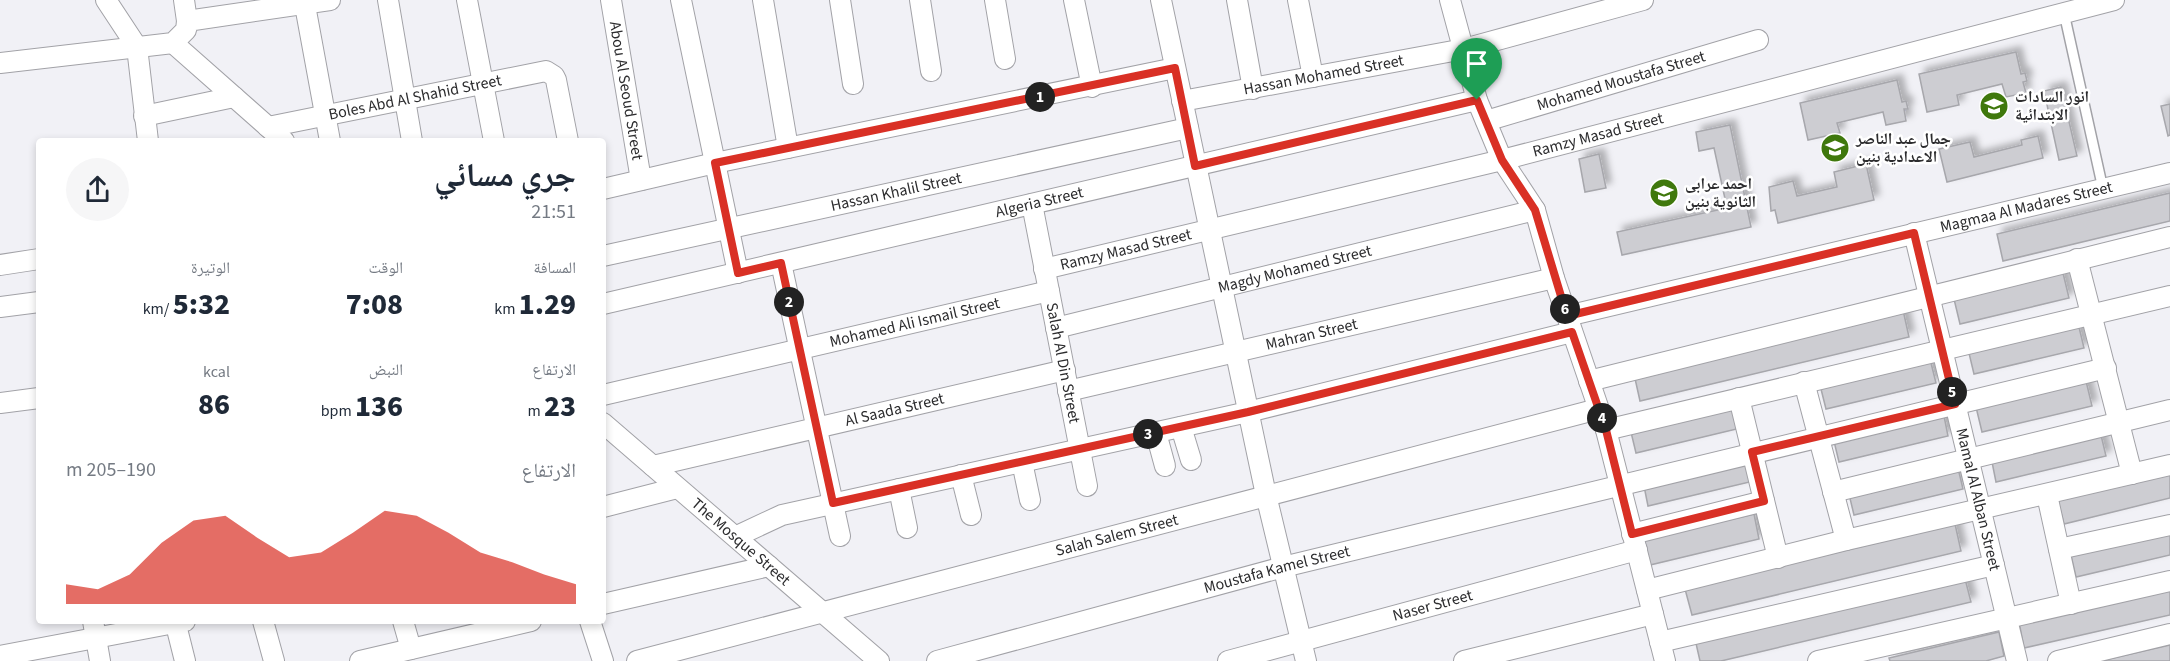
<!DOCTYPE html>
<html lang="ar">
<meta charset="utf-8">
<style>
body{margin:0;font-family:"Source Sans 3","Noto Naskh Arabic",sans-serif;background:#f6f6f7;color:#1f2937;direction:rtl;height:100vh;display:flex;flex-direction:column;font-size:22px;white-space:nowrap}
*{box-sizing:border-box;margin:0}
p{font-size:20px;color:#747a83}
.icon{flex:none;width:33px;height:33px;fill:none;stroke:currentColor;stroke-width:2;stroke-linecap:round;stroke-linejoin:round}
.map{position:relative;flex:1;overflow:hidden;direction:ltr}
.side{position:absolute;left:36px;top:138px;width:570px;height:486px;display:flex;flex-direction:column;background:#fff;border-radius:6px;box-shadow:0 3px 9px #0003;direction:rtl}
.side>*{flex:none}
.pin{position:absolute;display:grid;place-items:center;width:51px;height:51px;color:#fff;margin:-62px -26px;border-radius:50% 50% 50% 0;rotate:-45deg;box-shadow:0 0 6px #0007}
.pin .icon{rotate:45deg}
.km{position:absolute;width:30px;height:30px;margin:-15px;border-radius:50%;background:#222;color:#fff;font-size:16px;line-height:30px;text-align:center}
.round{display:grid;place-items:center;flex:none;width:63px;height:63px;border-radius:32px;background:#f6f6f7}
.summary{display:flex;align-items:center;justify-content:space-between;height:102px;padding:0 30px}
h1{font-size:33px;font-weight:800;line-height:45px}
.metrics{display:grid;grid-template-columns:repeat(3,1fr);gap:9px;height:102px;padding:6px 30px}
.metrics div{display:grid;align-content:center}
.metrics b{font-size:30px;font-weight:800}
.metrics small{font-size:16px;font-weight:400}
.metrics p{font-size:16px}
.chart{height:168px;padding:12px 30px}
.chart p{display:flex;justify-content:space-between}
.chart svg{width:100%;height:108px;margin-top:6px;fill:#d93025;opacity:.7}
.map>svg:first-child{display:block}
</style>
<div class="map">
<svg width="2170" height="661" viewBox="0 0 2170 661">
<defs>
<filter id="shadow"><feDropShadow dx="5.5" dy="-5.5" stdDeviation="3" flood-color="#0004"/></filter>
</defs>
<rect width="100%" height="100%" fill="#f1f1f6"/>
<path fill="#cdcdd2" stroke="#a7a7ac" stroke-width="1.5" filter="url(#shadow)" d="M2016,52L2021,74L2025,73L2027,81L2023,82L2026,93L2006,97L2002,84L1957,95L1959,105L1927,112L1919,74Z
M1897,80L1902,102L1906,101L1908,109H1904L1906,121L1886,125L1883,112L1837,123L1840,133L1808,140L1800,103Z
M2061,87L2077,156L2059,160L2044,91Z
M2170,104V135L2168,136L2161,106Z
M1730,125L1751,227L1622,255L1617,232L1727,208L1714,148L1699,151L1696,132Z
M2038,136L2043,158L1947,182L1939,149L1970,142L1974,157L2022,145L2021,140Z
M1599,154L1606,188L1585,192L1579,159Z
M1866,164L1874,200L1778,223L1775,210L1771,211L1769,187L1793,181L1797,196L1837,187L1834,172Z
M2170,193V221L2003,261L1997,234Z
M2063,273L2069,298L1960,324L1954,299Z
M1903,310L1909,337L1640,401L1634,374Z
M2078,323L2084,348L1974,374L1968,349Z
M1930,359L1936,383L1826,409L1820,385Z
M2086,381L2092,406L1982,432L1976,407Z
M1739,403L1745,427L1636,453L1630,428Z
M1943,411L1948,436L1839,462L1833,437Z
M2100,431L2106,456L1996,482L1991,457Z
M1752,455L1758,480L1648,506L1643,481Z
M1957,464L1963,489L1854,515L1848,490Z
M2170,471V498L2064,524L2057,497Z
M1754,514L1759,539L1650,565L1644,540Z
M1955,524L1961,551L1692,615L1685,589Z
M2170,527V555L2076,577L2070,551Z
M1964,575L1971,602L1721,661H1700L1695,639Z
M2170,588V615L2024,648L2019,622Z
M1999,632L2004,656L1986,661H1890L1889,658Z
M2170,645V661H2100Z"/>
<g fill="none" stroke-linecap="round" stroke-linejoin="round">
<g stroke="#a2a2a7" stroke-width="12">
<path id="lane" d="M2064,13L2103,189"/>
</g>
<g stroke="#a2a2a7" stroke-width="22">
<g id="street">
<path d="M106,0L137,47L148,141"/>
<path d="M184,0L187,21"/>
<path d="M304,0L330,141"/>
<path d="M388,0L412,141"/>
<path d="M467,0L494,141"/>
<path id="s1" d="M611,0L641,180"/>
<path d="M681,0L738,273"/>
<path d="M763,0L788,148"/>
<path d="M840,0L853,84"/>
<path d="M920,0L931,71"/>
<path d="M995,0L1005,59"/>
<path d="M1074,0L1092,87"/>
<path d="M1161,0L1266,495L1306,661"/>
<path d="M1237,0L1253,89"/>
<path d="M1298,0L1313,77"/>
<path d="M1450,0L1477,100L1502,160L1535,210L1554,278L1606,430L1665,661"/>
<path d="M173,43L284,141"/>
<path d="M0,63L173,43L186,30L187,21L330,0"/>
<path id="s2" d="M1182,101L1464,49L1643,0"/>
<path d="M144,116L234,97"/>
<path id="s3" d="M1486,121L1758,40"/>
<path id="s4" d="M268,127L546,71L554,76L556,80L568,141"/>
<path d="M603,189L715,163L1175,68"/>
<path id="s5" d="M1032,204L1087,486"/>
<path id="s6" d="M1914,233L2017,661"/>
<path id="s7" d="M603,256L1188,128"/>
<path d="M2077,259L2132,474"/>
<path d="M781,263L840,536"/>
<path d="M0,265L39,259"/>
<path id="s8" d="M1044,269L1502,160L2114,0"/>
<path id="s9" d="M603,304L1477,100"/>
<path d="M0,307L39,302"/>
<path id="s10" d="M1567,316L2170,173"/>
<path id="s11" d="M1056,328L1535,210"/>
<path d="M1589,381L2170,237"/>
<path d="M1804,382L1846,540"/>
<path id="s12" d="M1068,391L1554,278"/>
<path id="s13" d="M603,395L1049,291"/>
<path d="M1739,398L1778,558"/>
<path d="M0,403L39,398"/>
<path id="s14" d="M603,423L879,661"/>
<path d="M1181,427L1191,460"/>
<path d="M1606,430L2170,296"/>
<path d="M1156,433L1165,466"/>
<path d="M1022,462L1030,500"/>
<path id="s15" d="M653,466L1065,370"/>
<path d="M961,475L971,515"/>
<path d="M899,489L907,528"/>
<path d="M1833,492L2170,410"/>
<path d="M2047,495L2071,604"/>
<path d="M603,507L677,488"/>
<path d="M1632,534L1764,501"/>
<path d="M737,536L782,515L1248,412L1572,332"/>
<path d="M2059,549L2170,525"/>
<path d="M1647,590L1846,540L2170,465"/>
<path d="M603,604L769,566"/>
<path d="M93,621L100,661"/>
<path d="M175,621L185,661"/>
<path d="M263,621L274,661"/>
<path d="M403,621L411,649"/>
<path d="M590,621L603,661"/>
<path d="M1660,642L1994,565"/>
<path d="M0,656L185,621"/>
<path d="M360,661L531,621"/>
<path id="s16" d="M637,661L1598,409"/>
<path id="s17" d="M937,661L1283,567L2106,368"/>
<path id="s18" d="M1228,661L1637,550"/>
<path d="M1464,661L1653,614"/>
<path d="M1818,661L2170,581"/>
<path d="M2058,661L2170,634"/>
</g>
</g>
<use href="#lane" stroke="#fff" stroke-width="9"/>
<use href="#street" stroke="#fff" stroke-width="20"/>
</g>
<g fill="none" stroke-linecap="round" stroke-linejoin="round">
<g stroke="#fff" stroke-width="12">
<path id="route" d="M1175,68L1195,166L1477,100L1502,160L1535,210L1567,316L1914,233L1955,404L1752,452L1764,501L1632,534L1606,430L1572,332L1248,412L833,503L781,263L738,273L715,163Z"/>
</g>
<use href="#route" stroke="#d93025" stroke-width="8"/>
</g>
<defs>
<g id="school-disc" transform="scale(1.5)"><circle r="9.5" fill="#3f780c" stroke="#fff"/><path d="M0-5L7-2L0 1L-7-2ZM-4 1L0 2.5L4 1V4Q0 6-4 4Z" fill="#fff"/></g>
</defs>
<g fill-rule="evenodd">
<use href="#school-disc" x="1994" y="106"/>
<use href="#school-disc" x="1835" y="148"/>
<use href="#school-disc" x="1664" y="193"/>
</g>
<g text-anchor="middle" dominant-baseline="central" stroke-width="5" stroke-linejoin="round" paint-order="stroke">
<g font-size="16" fill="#2c2c2e" stroke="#fff">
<text stroke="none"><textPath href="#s2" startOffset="144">Hassan Mohamed Street</textPath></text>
<text stroke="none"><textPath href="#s3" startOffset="141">Mohamed Moustafa Street</textPath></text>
<text stroke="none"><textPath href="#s1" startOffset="92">Abou Al Seoud Street</textPath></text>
<text stroke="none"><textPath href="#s4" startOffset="150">Boles Abd Al Shahid Street</textPath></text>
<text stroke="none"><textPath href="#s8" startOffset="570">Ramzy Masad Street</textPath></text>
<text stroke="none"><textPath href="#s7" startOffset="300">Hassan Khalil Street</textPath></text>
<text stroke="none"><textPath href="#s9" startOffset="448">Algeria Street</textPath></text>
<text stroke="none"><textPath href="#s10" startOffset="472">Magmaa Al Madares Street</textPath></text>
<text stroke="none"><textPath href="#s8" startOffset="84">Ramzy Masad Street</textPath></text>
<text stroke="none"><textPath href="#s11" startOffset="246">Magdy Mohamed Street</textPath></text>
<text stroke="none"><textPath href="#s13" startOffset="320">Mohamed Ali Ismail Street</textPath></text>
<text stroke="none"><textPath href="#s12" startOffset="250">Mahran Street</textPath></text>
<text stroke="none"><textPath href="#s5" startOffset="162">Salah Al Din Street</textPath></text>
<text stroke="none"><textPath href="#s15" startOffset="248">Al Saada Street</textPath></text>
<text stroke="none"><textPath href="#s6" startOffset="274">Mamal Al Alban Street</textPath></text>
<text stroke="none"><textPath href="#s16" startOffset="496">Salah Salem Street</textPath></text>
<text stroke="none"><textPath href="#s14" startOffset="182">The Mosque Street</textPath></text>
<text stroke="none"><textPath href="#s17" startOffset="352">Moustafa Kamel Street</textPath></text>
<text stroke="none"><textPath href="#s18" startOffset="212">Naser Street</textPath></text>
</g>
<g font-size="16" font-weight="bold" fill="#2c2c2e" stroke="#fff" text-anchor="start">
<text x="2015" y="97">انور السادات<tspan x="2015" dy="18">الابتدائية</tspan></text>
<text x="1856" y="139">جمال عبد الناصر<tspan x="1856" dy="18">الاعدادية بنين</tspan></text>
<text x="1685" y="184">احمد عرابى<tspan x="1685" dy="18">الثانوية بنين</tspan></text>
</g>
</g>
</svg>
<div class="pin" style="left:1477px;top:100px;background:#1e9e55"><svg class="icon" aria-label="arrive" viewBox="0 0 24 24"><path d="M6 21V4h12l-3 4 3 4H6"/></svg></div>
<b class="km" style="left:1040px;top:97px">1</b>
<b class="km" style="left:789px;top:302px">2</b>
<b class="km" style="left:1148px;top:434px">3</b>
<b class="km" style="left:1602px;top:418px">4</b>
<b class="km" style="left:1952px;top:392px">5</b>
<b class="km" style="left:1565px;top:309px">6</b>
<section class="side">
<div class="summary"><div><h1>جري مسائي</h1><p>21:51</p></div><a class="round"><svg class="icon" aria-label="share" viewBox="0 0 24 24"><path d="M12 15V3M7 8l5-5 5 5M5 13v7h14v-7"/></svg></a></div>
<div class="metrics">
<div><p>المسافة</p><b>1.29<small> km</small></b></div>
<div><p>الوقت</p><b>7:08</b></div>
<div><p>الوتيرة</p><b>5:32<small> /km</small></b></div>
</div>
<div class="metrics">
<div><p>الارتفاع</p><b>23<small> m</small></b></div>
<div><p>النبض</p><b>136<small> bpm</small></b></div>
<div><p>kcal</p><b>86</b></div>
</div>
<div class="chart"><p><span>الارتفاع</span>190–205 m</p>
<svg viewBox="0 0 160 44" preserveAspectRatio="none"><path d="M0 44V36L10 38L20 32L30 19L40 10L50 8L60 17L70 25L80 23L90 15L100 6L110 8L120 15L130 23L140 27L150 32L160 36V44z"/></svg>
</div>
</section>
</div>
